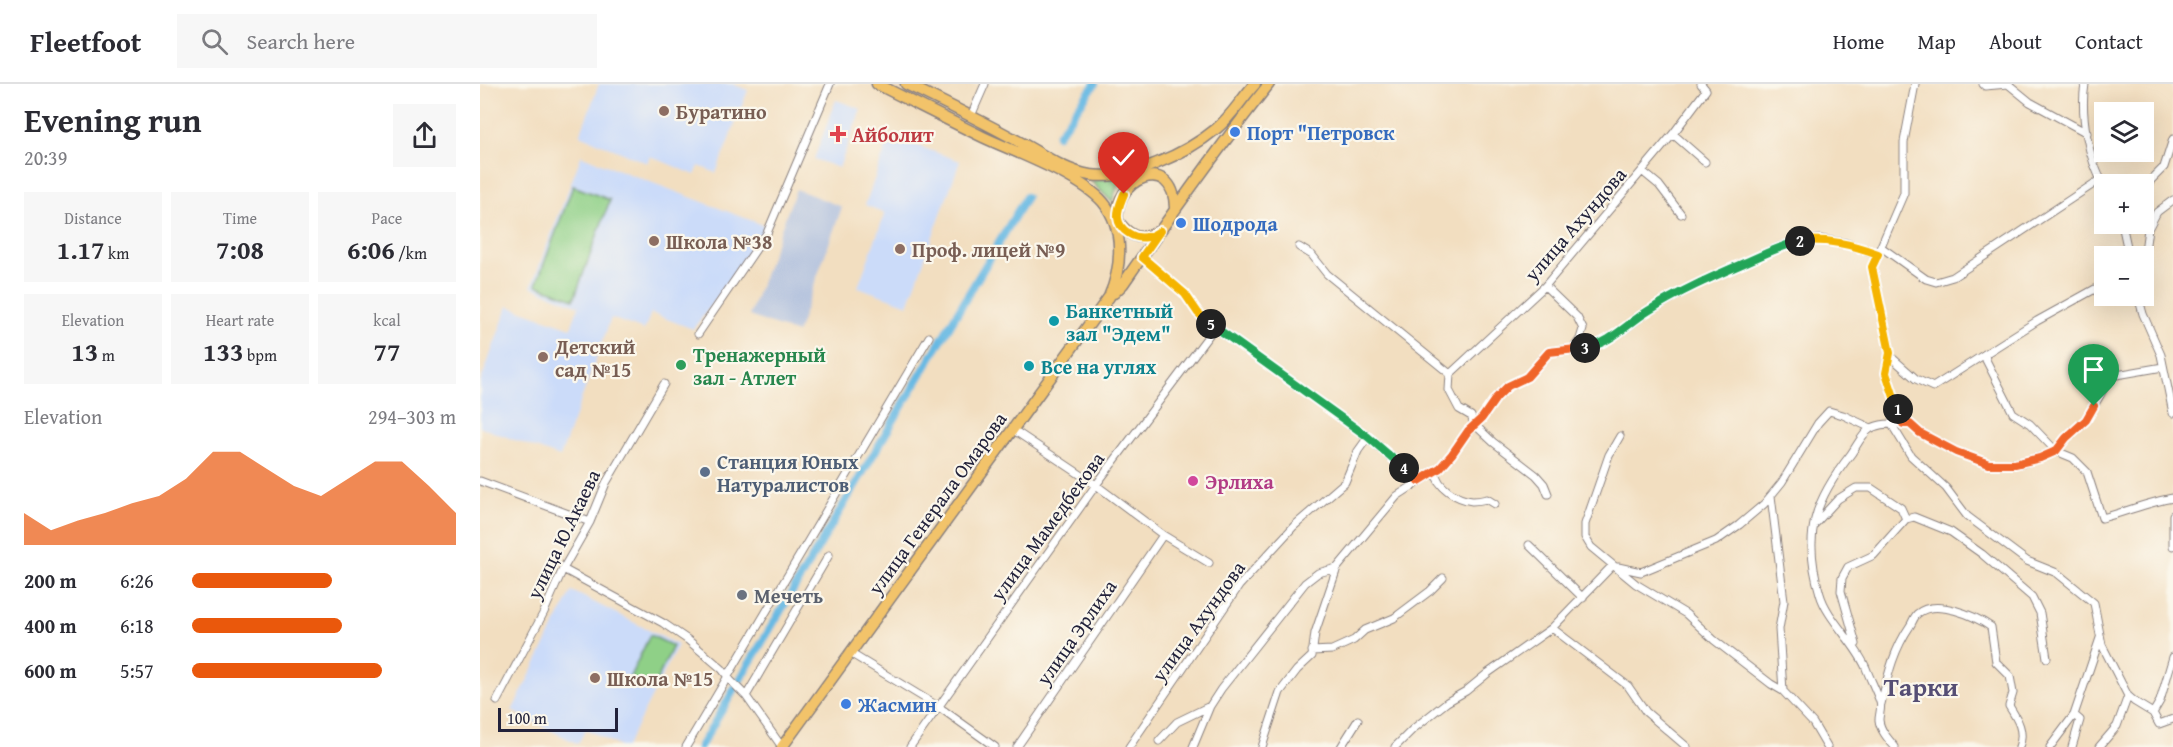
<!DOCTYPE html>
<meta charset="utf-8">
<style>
body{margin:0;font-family:"Gentium Book Plus",serif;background:#f7f7f7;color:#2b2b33;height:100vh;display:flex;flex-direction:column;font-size:22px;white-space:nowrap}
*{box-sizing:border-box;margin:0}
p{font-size:20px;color:#7c7c81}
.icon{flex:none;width:33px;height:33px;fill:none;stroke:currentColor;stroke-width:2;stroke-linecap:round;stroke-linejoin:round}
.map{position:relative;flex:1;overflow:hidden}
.panel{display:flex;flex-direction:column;background:#fff;width:480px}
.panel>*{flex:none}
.controls{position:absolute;left:1614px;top:18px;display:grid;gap:12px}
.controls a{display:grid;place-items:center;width:60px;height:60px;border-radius:0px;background:#fff;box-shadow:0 6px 24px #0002;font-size:30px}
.scale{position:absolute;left:18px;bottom:15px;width:120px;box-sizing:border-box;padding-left:6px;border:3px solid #22223b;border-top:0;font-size:16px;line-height:21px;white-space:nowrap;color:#22223b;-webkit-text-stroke:4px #fbf7ec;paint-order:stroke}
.pin{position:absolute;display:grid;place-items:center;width:51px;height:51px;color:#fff;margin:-62px -26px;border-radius:50% 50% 50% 0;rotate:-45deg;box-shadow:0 0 6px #0007}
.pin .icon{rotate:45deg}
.km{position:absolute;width:30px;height:30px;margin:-15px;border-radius:50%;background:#222;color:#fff;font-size:16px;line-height:30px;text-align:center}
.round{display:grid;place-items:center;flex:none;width:63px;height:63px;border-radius:0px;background:#f7f7f7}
.head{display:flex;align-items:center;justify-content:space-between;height:102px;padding:0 24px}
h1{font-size:33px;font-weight:600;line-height:45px}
.stats{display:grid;grid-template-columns:repeat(3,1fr);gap:9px;height:102px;padding:6px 24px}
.stats div{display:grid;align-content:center;border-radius:0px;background:#f7f7f7;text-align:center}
.stats b{font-size:26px;font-weight:600}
.stats small{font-size:16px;font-weight:400}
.stats p{font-size:16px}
.chart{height:168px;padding:12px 24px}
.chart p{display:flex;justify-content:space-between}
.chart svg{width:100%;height:108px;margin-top:6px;fill:#ea580c;opacity:.7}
ul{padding:0 24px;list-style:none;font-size:20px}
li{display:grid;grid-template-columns:96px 72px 1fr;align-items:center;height:45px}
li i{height:15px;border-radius:8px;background:#ea580c}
header{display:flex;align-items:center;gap:36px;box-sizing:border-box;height:84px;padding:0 30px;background:#fff;border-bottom:2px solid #e1e1e2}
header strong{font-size:28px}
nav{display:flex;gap:33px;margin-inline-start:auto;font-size:21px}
.search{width:420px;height:54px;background:#f7f7f7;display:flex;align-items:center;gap:15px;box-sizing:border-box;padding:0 21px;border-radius:0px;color:#7c7c81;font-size:22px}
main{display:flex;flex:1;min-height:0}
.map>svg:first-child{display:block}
</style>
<header>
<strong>Fleetfoot</strong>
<div class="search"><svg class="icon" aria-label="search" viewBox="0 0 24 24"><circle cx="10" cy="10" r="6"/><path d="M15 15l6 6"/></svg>Search here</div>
<nav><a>Home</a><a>Map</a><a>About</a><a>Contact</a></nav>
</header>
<main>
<section class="panel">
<div class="head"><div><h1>Evening run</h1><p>20:39</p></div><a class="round"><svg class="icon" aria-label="share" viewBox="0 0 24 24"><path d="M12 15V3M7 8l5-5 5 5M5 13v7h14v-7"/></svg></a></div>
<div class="stats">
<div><p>Distance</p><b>1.17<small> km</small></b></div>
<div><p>Time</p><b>7:08</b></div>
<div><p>Pace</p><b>6:06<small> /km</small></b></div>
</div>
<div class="stats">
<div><p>Elevation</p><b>13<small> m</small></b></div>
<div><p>Heart rate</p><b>133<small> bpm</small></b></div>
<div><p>kcal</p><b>77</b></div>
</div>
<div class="chart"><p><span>Elevation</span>294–303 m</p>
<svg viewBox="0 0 160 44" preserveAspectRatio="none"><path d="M0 44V31L10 38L20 34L30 31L40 27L50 24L60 17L70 6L80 6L90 13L100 20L110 24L120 17L130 10L140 10L150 20L160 31V44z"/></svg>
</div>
<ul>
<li><b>200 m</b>6:26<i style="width:53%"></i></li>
<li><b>400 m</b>6:18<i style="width:57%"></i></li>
<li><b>600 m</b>5:57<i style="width:72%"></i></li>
</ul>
</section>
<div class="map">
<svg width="1693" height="663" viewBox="0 0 1693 663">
<rect width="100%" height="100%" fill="#fbf7ec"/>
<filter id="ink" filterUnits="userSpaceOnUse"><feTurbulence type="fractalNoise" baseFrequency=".0167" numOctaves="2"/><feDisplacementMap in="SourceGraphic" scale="12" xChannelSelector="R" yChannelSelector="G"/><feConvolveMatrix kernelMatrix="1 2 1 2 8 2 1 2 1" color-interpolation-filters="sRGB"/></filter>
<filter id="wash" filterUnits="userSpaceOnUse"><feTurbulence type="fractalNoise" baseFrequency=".008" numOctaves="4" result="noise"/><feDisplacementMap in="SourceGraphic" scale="24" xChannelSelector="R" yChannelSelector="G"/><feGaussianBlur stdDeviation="1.35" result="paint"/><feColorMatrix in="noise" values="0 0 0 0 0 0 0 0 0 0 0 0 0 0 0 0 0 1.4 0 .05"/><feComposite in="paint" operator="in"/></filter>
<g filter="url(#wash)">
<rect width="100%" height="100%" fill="#f2dec0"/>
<path fill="#cbdbf9" d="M119,0H252L268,6L236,89L219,82L215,91L170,72L167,79L100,51Z
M356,16L381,25L359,84L334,75Z
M410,52L480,77L428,221L378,203L405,129L385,121Z
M102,70V72L286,142L270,172L213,245L171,229L164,246L131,234L80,373L0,343V299L28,222L91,244L99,222L51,203Z
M92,507L198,561L146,663H140L106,645L98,660L32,627Z"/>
<path fill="#b7c5de" d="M316,105L362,123L317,249L269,232Z"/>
<path fill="#8fd087" stroke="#587961" stroke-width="1.5" d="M648,92L637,103L632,118L611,97Z
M93,102L130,116L94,215L56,201Z
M170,551L193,562L172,606L149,595Z"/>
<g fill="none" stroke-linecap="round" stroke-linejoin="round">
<path stroke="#68b9e3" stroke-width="8" d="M578,51L615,0
M220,663L546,113"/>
</g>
</g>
<g filter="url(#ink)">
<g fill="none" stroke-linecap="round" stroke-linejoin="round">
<g stroke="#8a807e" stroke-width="9">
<path id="minor" d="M1435,0L1424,58V109L1392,183L1411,273L1436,295L1453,303L1557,237L1624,200
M1503,0L1505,2L1528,0L1550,18L1607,49
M1605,0C1600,30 1608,75 1624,101
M491,32L505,0
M1193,50L1225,78
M1162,87L1179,101L1201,130
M1664,109L1671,96L1684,83L1693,55
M1642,140L1649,172
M819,163L832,171L847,190L970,290
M1401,163L1446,195L1456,198L1473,193L1621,95
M662,173L705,210L718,229L735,243L888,353L938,397
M1664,174L1668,145L1677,128L1693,116
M1065,202L1097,233L1103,245L1100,255L1093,265
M1658,212L1663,230L1681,271L1693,329
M218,250L287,149L350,0
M1410,269L1406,289L1423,340
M1505,270L1506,276L1533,329L1550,340L1576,367L1593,374L1607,388L1622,434C1646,428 1668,418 1693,414
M970,290L1065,202L1193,50L1226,6L1221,0
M970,290L969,306L979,325L991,332L994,340L1013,358L1056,391L1064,400L1068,410
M1412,341L1431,372L1466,404L1487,432L1547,477L1577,489L1614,519L1622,561L1648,612L1655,618L1673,629L1679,640L1693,635
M532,345L616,401L683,451L729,479
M1140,352L1129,371L1105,440V453L1111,463L1156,500L1206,530L1234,556L1291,600L1303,607L1299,545L1304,517L1291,412
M955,387C957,403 976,415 992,417C997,417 1003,416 1007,415L1015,420
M0,397L110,438
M1693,431V462
M1336,439L1358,415L1376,404H1391L1421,424L1426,435
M1049,461L1103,514
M1138,483L1161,488L1236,457L1259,441L1284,420L1302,398L1338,339L1349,327L1363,331L1391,344
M83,485L183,539L208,556L242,585L251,597L266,612L302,663
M1072,544L1148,602L1166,628L1207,663
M1376,560L1361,507L1362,494L1368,483L1394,471L1426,435L1434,433L1471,448L1502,470L1552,513L1560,529L1567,574
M832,567L852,566L874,556L885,546L914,534L950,507L963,494
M370,569L459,623L515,663
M1303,607L1333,639L1347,663
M266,612L349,471
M17,617L64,528L83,485L110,438L126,399L184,300
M1401,620C1408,591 1413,567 1430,542C1432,539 1434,533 1437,530C1456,514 1495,532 1511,543L1516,578L1530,592L1533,609L1529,622C1538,636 1545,647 1539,663
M1673,629L1680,617L1693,573
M679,657L697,638L730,622
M206,663L449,253
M430,663L616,401L735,243
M537,663L683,451
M649,663L759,502L814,442L865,398L878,367L888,353
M713,663L730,622L741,605L825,499L838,489L857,484L917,412L960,384L972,370L988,347L1002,334L1016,314L1028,302L1047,293L1069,268L1116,262L1146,244L1168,227L1217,200L1299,163L1319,157L1340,155L1366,159L1398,170
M782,663L800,608L817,586L832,572L835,549L857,484
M861,663L878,636
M915,663L933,645L967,618L986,607L1008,589L1072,544L1133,481
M1415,663C1408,655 1400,646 1399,636C1399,630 1402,624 1400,618C1396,606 1390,595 1386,584C1375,558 1347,535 1340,510C1322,451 1334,417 1371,370C1376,363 1382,350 1390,345C1400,338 1419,340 1430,340L1440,349L1476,368L1509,380L1544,379L1576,367L1586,354L1606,336L1631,292L1683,283
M1570,663L1594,631L1620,554
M1592,663L1600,636L1594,631
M1619,663L1637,642L1648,612"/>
</g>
<g stroke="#8a807e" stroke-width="13">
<path id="primary" d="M426,0C463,18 500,36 536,56C559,68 584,87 610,91C649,97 707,69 736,45C751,33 762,14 775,0
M636,134C646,150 659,159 677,148
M638,138C631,95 694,68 695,124
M634,209L643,200C690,132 738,64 789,0
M302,663L629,213C642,184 645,144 623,118C599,91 537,69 503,53C468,36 433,18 397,0"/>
</g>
<use href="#minor" stroke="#fff" stroke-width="7"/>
<use href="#primary" stroke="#f2c36a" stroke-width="10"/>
</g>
</g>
<g fill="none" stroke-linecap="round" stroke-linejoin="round" filter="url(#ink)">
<g stroke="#fff" stroke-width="12">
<path id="split-1" d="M1418,325L1423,340H1430L1440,349L1476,368L1509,380H1535L1560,374L1576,367L1586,354L1606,336L1614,322"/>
</g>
<g stroke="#fff" stroke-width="12">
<path id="split-2" d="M1320,157C1348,155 1371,160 1398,170L1392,183L1410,269L1406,289L1418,325"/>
</g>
<g stroke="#fff" stroke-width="12">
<path id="split-3" d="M1105,264C1130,260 1147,240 1168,227C1198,208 1232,193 1264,179C1283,171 1300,162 1320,157"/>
</g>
<g stroke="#fff" stroke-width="12">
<path id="split-4" d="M924,384L939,397L960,384L972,370L988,347L1002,334L1016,314L1028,302L1047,293L1069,268L1105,264"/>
</g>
<g stroke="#fff" stroke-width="12">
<path id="split-5" d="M731,240L888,353L924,384"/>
</g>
<g stroke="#fff" stroke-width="12">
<path id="split-6" d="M644,110C641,118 637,125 638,134C639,146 655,156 667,153C672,152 676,149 680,147L662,173L705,210L718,229L731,240"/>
</g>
<use href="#split-1" stroke="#f0652b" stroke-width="8"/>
<use href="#split-2" stroke="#f5b400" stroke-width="8"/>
<use href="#split-3" stroke="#22a559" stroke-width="8"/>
<use href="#split-4" stroke="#f0652b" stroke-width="8"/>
<use href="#split-5" stroke="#22a559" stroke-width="8"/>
<use href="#split-6" stroke="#f5b400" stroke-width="8"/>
</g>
<g fill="#8d6e63" stroke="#fbf7ec" stroke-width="2">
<circle cx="184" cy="27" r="6"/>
<circle cx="174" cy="157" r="6"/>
<circle cx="420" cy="165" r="6"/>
<circle cx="63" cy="273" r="6"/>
<circle cx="115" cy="594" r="6"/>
</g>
<g fill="#3f7fe0" stroke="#fbf7ec" stroke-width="2">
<circle cx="755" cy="48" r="6"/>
<circle cx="701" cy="139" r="6"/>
<circle cx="366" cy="620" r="6"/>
</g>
<path fill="#e0444e" stroke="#fbf7ec" stroke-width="2" d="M355 41h6v6h6v6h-6v6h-6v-6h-6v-6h6z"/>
<g fill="#0f9aa8" stroke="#fbf7ec" stroke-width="2">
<circle cx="574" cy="237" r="6"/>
<circle cx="549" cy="282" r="6"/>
</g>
<circle fill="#2e9e5b" stroke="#fbf7ec" stroke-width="2" cx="201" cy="281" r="6"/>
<circle fill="#5c6f8a" stroke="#fbf7ec" stroke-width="2" cx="225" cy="388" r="6"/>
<circle fill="#d1479c" stroke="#fbf7ec" stroke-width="2" cx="713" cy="397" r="6"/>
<circle fill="#6b7280" stroke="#fbf7ec" stroke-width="2" cx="262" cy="511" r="6"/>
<g text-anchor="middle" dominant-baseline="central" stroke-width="4.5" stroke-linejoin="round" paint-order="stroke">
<g font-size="20" font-weight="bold" fill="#785e54" stroke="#fbf7ec" text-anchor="start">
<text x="196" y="27">Буратино</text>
<text x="186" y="157">Школа №38</text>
<text x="432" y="165">Проф. лицей №9</text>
<text x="75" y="262">Детский<tspan x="75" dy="23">сад №15</tspan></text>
<text x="127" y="594">Школа №15</text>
</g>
<g font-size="20" font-weight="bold" fill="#366cbe" stroke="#fbf7ec" text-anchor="start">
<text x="767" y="48">Порт "Петровск</text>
<text x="713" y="139">Шодрода</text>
<text x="378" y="620">Жасмин</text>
</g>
<g font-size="20" font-weight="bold" fill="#be3a42" stroke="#fbf7ec" text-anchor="start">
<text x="372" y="50">Айболит</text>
</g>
<g font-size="20" fill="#22223b" stroke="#fbf7ec">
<text transform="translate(1095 140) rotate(-49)">улица Ахундова</text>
<text transform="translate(457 419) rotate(-54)">улица Генерала Омарова</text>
<text transform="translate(567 442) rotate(-54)">улица Мамедбекова</text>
<text transform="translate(83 450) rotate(-64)">улица Ю.Акаева</text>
<text transform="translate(718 537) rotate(-54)">улица Ахундова</text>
<text transform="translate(596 548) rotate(-55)">улица Эрлиха</text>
</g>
<g font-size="20" font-weight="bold" fill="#0d838f" stroke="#fbf7ec" text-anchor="start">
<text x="586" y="226">Банкетный<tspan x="586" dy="23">зал "Эдем"</tspan></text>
<text x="561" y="282">Все на углях</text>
</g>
<g font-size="20" font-weight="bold" fill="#27864d" stroke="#fbf7ec" text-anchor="start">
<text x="213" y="270">Тренажерный<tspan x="213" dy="23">зал - Атлет</tspan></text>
</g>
<g font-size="20" font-weight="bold" fill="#4e5e75" stroke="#fbf7ec" text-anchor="start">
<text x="237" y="377">Станция Юных<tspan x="237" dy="23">Натуралистов</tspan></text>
</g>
<g font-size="20" font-weight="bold" fill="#b23c85" stroke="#fbf7ec" text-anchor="start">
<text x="725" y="397">Эрлиха</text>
</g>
<g font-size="20" font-weight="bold" fill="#5b616d" stroke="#fbf7ec" text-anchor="start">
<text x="274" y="511">Мечеть</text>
</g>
<g font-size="26" font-weight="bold" fill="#554e74" stroke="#fbf7ec">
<text x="1441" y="602">Тарки</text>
</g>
</g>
</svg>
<div class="controls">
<a><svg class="icon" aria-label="layers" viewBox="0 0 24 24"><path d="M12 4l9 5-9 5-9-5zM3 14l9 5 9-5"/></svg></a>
<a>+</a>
<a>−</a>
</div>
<div class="scale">100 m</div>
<div class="pin" style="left:1614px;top:322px;background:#1e9e55"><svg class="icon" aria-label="arrive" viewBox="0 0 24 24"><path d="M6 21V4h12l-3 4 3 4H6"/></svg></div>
<div class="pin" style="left:644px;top:110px;background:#d93025"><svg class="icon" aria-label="check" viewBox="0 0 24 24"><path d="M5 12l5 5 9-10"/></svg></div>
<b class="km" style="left:1418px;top:325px">1</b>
<b class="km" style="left:1320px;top:157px">2</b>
<b class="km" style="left:1105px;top:264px">3</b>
<b class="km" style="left:924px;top:384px">4</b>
<b class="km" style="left:731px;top:240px">5</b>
</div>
</main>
